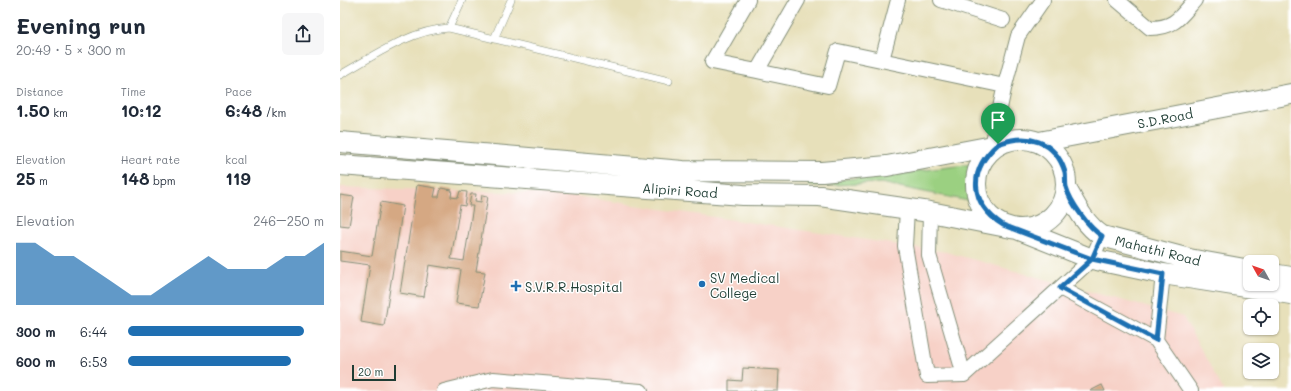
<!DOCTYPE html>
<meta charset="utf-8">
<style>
body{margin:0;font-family:Mali,sans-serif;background:#f6f6f7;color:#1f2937;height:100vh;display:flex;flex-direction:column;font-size:15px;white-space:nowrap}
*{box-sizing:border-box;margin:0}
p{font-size:13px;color:#747a83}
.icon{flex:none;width:22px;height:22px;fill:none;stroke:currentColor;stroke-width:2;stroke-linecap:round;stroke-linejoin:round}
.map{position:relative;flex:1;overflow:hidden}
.details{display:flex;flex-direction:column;background:#fff;width:340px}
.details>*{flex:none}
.needle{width:26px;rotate:310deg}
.buttons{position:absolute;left:903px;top:255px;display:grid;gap:8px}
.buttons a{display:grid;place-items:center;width:36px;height:36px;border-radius:6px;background:#fff;box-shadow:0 1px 3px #0004;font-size:20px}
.scale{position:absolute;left:12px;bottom:10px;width:44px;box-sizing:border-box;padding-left:4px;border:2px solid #1f3d34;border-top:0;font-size:11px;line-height:14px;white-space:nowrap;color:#1f3d34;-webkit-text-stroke:3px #fff;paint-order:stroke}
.pin{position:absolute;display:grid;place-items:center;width:34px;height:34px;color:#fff;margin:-41px -17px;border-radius:50% 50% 50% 0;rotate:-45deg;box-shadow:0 0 4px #0007}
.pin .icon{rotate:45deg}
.round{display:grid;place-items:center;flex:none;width:42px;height:42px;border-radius:6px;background:#f6f6f7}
.overview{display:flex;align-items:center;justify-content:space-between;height:68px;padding:0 16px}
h1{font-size:22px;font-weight:700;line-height:30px}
.metrics{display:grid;grid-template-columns:repeat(3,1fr);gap:6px;height:68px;padding:4px 16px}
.metrics div{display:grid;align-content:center}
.metrics b{font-size:17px;font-weight:700}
.metrics small{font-size:11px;font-weight:400}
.metrics p{font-size:11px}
.chart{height:112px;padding:8px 16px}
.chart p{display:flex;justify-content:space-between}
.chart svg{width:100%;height:72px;margin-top:4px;fill:#1f6fb2;opacity:.7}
ul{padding:0 16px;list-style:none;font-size:13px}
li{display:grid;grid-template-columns:64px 48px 1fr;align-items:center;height:30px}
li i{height:10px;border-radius:5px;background:#1f6fb2}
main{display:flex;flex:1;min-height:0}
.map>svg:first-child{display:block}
</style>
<main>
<section class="details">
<div class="overview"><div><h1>Evening run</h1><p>20:49 · 5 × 300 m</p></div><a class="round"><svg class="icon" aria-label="share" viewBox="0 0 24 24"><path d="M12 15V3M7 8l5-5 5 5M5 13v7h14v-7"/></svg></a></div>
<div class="metrics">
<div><p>Distance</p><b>1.50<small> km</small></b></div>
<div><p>Time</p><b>10:12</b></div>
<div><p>Pace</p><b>6:48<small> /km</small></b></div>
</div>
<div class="metrics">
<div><p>Elevation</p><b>25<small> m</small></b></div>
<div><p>Heart rate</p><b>148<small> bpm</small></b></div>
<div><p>kcal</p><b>119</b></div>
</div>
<div class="chart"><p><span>Elevation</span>246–250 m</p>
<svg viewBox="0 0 160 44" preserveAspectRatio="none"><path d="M0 44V6L10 6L20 14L30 14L40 22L50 30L60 38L70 38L80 30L90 22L100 14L110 22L120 22L130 22L140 14L150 14L160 6V44z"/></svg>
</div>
<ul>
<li><b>300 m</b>6:44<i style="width:90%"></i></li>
<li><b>600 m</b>6:53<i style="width:83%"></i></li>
</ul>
</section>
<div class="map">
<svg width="951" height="391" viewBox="0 0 951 391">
<rect width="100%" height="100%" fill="#fff"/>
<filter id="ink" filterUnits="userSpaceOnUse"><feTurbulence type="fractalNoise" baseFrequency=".025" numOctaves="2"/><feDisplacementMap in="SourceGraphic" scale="8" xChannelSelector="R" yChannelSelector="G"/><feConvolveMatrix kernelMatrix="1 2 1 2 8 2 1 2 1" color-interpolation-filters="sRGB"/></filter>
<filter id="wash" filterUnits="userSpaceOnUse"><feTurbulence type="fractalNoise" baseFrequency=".012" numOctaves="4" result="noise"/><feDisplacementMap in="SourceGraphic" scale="16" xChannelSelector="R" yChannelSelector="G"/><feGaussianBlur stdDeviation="0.9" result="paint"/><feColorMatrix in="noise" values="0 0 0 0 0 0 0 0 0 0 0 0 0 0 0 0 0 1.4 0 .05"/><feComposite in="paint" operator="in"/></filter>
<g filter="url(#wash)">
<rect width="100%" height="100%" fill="#e7e0ba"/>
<path fill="#f7d1c7" d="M0,187L222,194L606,252L843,317L884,391H0Z"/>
<path fill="#9bd081" stroke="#5d865a" d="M633,164L630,184L633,202L541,183L469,186V183L537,176Z"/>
<g id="blocks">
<path fill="#d5a883" d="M77,185L96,188L94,197H99L101,188L112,190L111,197L118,198L120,191L127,192L125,206L120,205L111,259L124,261L133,206H129L131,194H136L135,201L141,202L142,195L148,196L136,271L145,272L139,306L116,303L121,270L89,265L84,297L60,293Z
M0,195L14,197L9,226L0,225Z
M41,202L63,206L44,326L21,322L30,265L0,261V251L32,256Z
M403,368L439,370L438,391H389V380L402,381Z
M762,385L765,391H750Z"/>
</g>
</g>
<g filter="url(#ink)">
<use href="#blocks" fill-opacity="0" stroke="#838e77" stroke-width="1"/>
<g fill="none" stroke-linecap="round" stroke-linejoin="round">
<g stroke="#838e77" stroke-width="8">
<path id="lane" d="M109,28L122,0
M154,39L171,0
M0,75C34,56 70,30 109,28L329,81"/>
</g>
<g stroke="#838e77" stroke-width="16">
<path id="street" d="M408,0L372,62L417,71L458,0
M601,0L663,20
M777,0L810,28C835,28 840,17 855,0
M542,60L558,0
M417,71L488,86L498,51L660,85L664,89L652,146
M664,89L678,36L703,0
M567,209L565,246L587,376L624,375L752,259L762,236
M590,212L589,255L624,375
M720,288L816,340L851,391
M816,340L823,274
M104,391L153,379L301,391"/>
</g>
<g stroke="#838e77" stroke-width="22">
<path id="secondary" d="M636 184a45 45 0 1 1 90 0a45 45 0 1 1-90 0Z
M0,142L343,171L482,172L547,166L658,145
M699,142L951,94
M0,165L403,195L480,196L590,212L677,229L752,259L823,274L951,294
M726,188C736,206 744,224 762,236L849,259L910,270
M932,274L951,277"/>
</g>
<use href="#lane" stroke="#fff" stroke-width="7"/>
<use href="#street" stroke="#fff" stroke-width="14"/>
<use href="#secondary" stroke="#fff" stroke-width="20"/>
</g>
</g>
<g fill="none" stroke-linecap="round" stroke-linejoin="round" filter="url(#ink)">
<g stroke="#fff" stroke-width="8">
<path id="route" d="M658,144C628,170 629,203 663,225L752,259L720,288L816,340L823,274L752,259L762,236C749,228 730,202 726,187C725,182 726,177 725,172C715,140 687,133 658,144"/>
</g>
<use href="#route" stroke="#1f6fb2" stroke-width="5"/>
</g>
<g fill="#1f6fb2" stroke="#fff" stroke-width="1.5">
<circle cx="362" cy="284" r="4"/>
<path d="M174 280h4v4h4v4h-4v4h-4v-4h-4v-4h4z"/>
</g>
<g text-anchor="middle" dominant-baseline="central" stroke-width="3" stroke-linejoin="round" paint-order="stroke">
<g font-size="13" fill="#1f3d34" stroke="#fff">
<text transform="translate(825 118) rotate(-11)">S.D.Road</text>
<text transform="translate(340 190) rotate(4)">Alipiri Road</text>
<text transform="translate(818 250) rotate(14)">Mahathi Road</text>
</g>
<g font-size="13" fill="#1f3d34" stroke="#fff" text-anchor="start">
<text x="370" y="277">SV Medical<tspan x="370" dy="15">College</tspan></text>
<text x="185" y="286">S.V.R.R.Hospital</text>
</g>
</g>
</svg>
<div class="buttons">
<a><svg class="needle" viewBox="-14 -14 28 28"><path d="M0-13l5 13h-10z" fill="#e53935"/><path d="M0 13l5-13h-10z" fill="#747a83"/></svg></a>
<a><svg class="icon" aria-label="locate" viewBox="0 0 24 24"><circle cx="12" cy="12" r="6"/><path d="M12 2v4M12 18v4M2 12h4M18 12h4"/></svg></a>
<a><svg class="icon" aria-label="layers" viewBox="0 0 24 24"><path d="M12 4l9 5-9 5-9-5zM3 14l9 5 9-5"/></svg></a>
</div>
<div class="scale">20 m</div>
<div class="pin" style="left:658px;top:144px;background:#1e9e55"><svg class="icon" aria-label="arrive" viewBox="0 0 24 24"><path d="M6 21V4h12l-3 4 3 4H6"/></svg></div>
</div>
</main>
